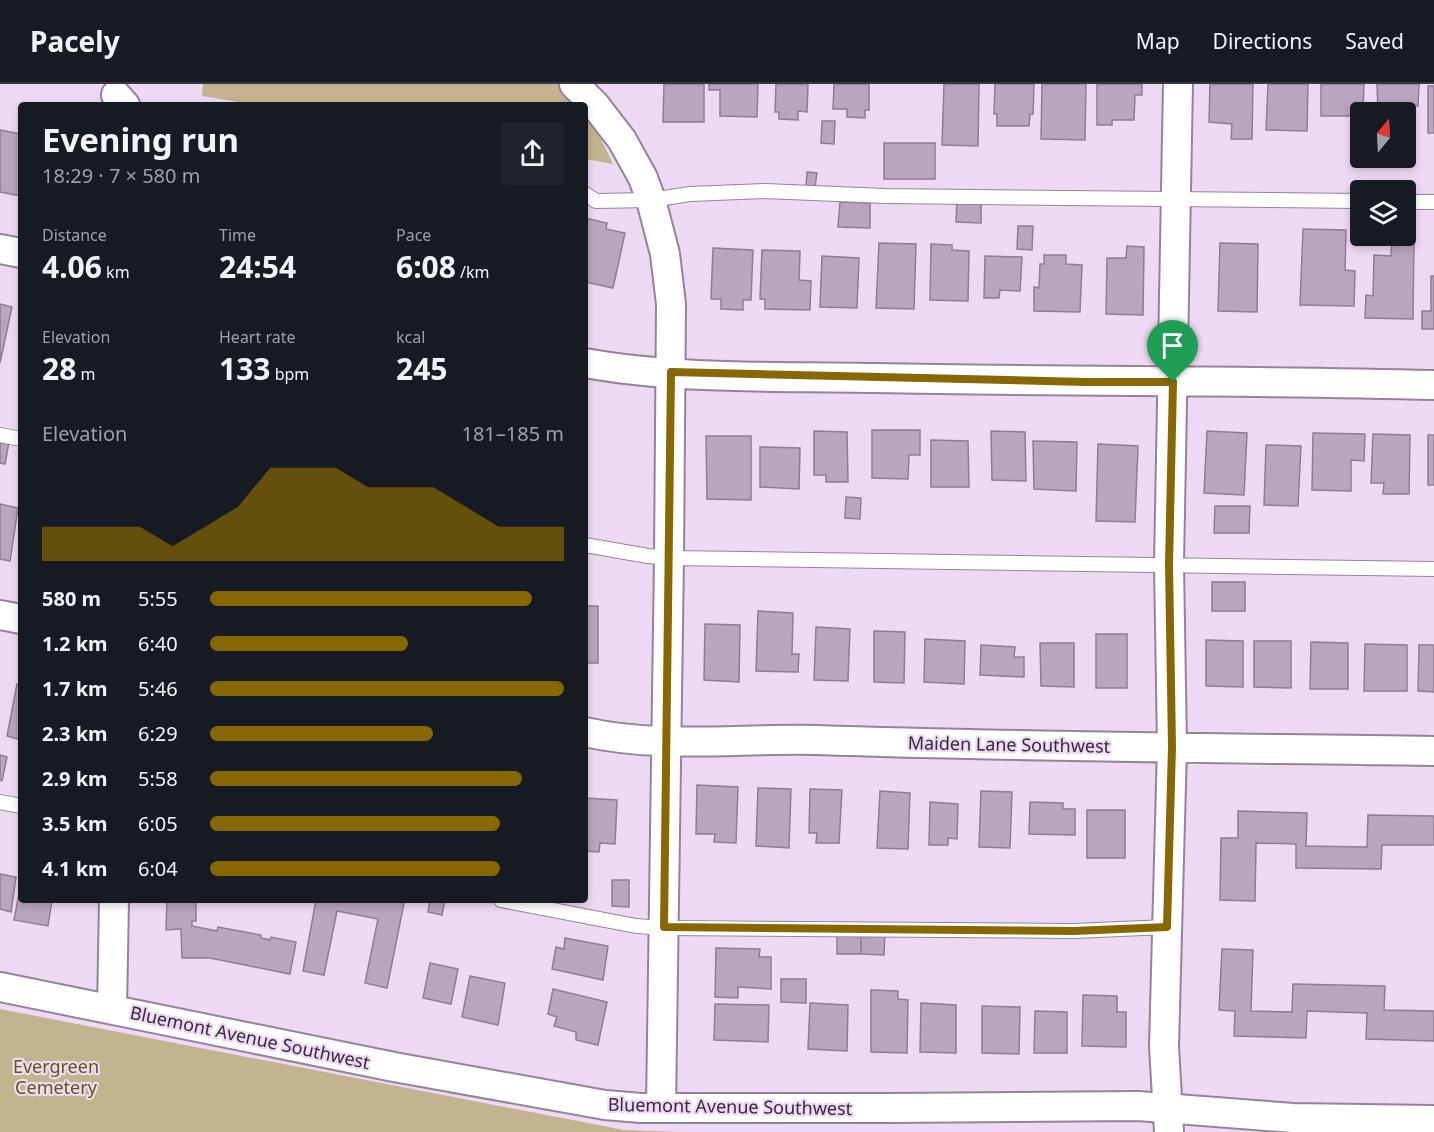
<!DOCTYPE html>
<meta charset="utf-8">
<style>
body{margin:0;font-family:"Noto Sans",sans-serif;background:#20242c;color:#f1f3f6;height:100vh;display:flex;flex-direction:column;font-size:22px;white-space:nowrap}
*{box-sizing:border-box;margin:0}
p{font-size:20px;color:#9ea1a6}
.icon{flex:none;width:33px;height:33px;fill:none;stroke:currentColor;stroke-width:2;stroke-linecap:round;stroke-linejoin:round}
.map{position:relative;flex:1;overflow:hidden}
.panel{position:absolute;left:18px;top:18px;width:570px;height:801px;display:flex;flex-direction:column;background:#171b24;border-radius:6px;box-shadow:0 3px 9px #0003}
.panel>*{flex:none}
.needle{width:39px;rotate:18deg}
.tools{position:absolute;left:1350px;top:18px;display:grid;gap:12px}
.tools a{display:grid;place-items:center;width:66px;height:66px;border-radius:6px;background:#171b24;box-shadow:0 3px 9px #0003;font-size:30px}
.pin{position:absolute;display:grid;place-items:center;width:51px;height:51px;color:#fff;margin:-62px -26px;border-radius:50% 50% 50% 0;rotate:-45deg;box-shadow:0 0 6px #0007}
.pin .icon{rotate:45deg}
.round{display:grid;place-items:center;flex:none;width:63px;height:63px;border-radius:6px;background:#20242c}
.summary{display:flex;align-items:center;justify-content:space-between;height:102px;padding:0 24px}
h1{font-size:33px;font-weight:700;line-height:45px}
.stats{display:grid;grid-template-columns:repeat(3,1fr);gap:9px;height:102px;padding:6px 24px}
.stats div{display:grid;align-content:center}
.stats b{font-size:30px;font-weight:700}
.stats small{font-size:16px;font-weight:400}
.stats p{font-size:16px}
.chart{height:168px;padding:12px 24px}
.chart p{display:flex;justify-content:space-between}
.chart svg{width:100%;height:108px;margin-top:6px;fill:#876804;opacity:.7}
ul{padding:0 24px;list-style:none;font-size:20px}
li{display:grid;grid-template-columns:96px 72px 1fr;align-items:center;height:45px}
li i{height:15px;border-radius:8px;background:#876804}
header{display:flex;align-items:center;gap:36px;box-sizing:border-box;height:84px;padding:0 30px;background:#171b24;border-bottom:2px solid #363941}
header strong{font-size:28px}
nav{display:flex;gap:33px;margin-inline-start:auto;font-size:21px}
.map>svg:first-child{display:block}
</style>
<header>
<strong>Pacely</strong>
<nav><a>Map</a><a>Directions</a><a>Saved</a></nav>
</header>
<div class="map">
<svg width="1434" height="1048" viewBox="0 0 1434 1048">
<rect width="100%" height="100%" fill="#eed9f4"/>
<path fill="#c2b38e" d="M203,0H559L577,21H258L202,12Z
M585,30L594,41L613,80L585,75Z
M0,925L624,1046L680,1048H0Z"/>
<path fill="#baa5c0" stroke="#8e7b94" stroke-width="1.5" d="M664,0H704V38H663Z
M709,0H758L757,33L720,32V6H709Z
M776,0H808L807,28L798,27V36L779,35V28H775Z
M834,0H869V26H865V34L847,33V25H833Z
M944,0H979L978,62L942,61Z
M995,0H1034L1033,30H1030L1029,42H997V30H994Z
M1042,0H1086L1085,56L1041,55Z
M1097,0H1142V11H1135L1134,36H1112V41H1097Z
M1210,0H1253L1252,55H1231L1232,40L1209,38Z
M1268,0H1308L1307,47L1266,46Z
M1321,0H1364L1363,28H1360V32H1321Z
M1377,0H1419L1418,22H1411V44H1406V28H1378Z
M1428,2H1434V49H1428Z
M822,37H835L834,60L821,59Z
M0,46L21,50V112L0,108Z
M884,59H935V95H884Z
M807,88L817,89L815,103L806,102Z
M957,115L981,116V139L956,138Z
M840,118L870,119V144L838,143Z
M585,134L607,139L606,145L625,149L613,204L585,198Z
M1018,142H1033L1032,166L1017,165Z
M1303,145L1346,146L1345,186L1355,187L1354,222L1300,221Z
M1392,155L1414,156L1413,235L1365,234L1366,211L1373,212L1374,171L1391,172Z
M879,159L916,160L914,225L876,224Z
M1220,159L1258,160L1257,228L1218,227Z
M931,160L952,161V166L969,167L968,217L930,216Z
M1127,162L1144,163L1143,231L1106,230L1107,174H1126Z
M713,164L753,166L751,216H743V226L721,225V215H711Z
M762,166L800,167L799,196L811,197L810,226L765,225V215H760Z
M1044,171H1066V180L1082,181L1080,228L1034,227V203L1039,204L1040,180H1044Z
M822,172L859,174L857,224L820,223Z
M985,172L1022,173L1020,207L1000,206L999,214H984Z
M1431,192H1434V245H1422V227H1431Z
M0,220L12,223L0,279Z
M872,346H920V371H909L908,395L872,394Z
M814,347L847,348L848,398H826V391H814Z
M991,347L1025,348L1026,397L992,396Z
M1207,347L1247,349L1244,411L1204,409Z
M1313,349L1365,350L1364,377L1351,376V407L1312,406Z
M1373,350L1410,351L1409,410H1383L1384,399H1371Z
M1428,351H1434V401H1428Z
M706,352H751V416L707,415Z
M0,356L9,358L5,380L0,379Z
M931,356L968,357L969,403H931Z
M1033,357L1077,358L1076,407L1034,405Z
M1098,360L1138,362L1135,438L1096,437Z
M1266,361L1301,362L1298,422L1264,421Z
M760,363L800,364L799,405L760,403Z
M846,413L861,414L860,435L845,434Z
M0,420L18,424L10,477L0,475Z
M1215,422H1250L1249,449H1214Z
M1212,498H1245V527H1212Z
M585,522H598V579H585Z
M758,527L793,529L792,570H799L798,588L756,587Z
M705,540L740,541L739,598L704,596Z
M816,543L850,545L848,597L814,596Z
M874,547L905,548L904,599L874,598Z
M1096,550H1127V604H1096Z
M925,555L965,557L964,600L924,598Z
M1206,556L1243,557V603L1206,602Z
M1254,557H1291V604L1254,603Z
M1311,558L1348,559V605H1310Z
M1040,559H1074V603L1041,602Z
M1365,560L1407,561V607H1364Z
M981,561L1015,563L1014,573H1024V593L980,591Z
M1419,561H1434V608L1418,607Z
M17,600L21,601V656L7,652Z
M0,671L7,673L2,697L0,696Z
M697,701L738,703L736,759L714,758L715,750H696Z
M758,704L791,705L789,764L756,762Z
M810,705L842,706L839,759H816L817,749H809Z
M880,707L910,709L908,765L877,764Z
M981,707L1012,708L1010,764L979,763Z
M585,714L617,716L615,760L600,759L599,768L585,767Z
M930,718L958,720L957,755L948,754V761H929Z
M1030,718L1063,719V725H1075V751L1029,750Z
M1087,726H1125V774H1087Z
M1238,727L1307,729L1306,762L1367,763L1368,731L1434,732V761H1382L1381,785L1296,784V760L1256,759L1255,817L1220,816L1221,754H1238Z
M0,790L16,793L11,828L0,825Z
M612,796H629V823L612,822Z
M21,799V816H52L48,842L14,836Z
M167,816H196V837H192V842L217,847L218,843L261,851V854L270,856L271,853L296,858L290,890L210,874H182L181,845L166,846Z
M316,816H390L404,819L387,904L365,899L378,835L337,827L324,891L303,887Z
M430,816H445L442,831L428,828Z
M837,848H861V870H837Z
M861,848L885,849L884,871L861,870Z
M565,854L608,862L603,896L552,885L556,863L564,865Z
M716,864L760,865L759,873H771V905L738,903V914L715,913Z
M1222,865L1253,866L1251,927L1292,928L1293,900L1385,902L1384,926L1434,927V957L1366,955L1367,929L1307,927L1306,954L1234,952L1235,927L1219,926Z
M430,879L458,885L451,920L423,914Z
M470,892L505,899L498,941L462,933Z
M781,895H806V919L781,918Z
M553,905L607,918L598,961L576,956V948L554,942L557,933L548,930Z
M871,906L898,907V915L908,916L907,969L871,968Z
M1083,911L1117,912V928H1126V963L1082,962Z
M810,919L848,921L847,967L808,965Z
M921,919L956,921V969L920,968Z
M715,920L769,921L768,958L714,956Z
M982,922L1020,923L1019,970L982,969Z
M1035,927L1067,928V969H1034Z"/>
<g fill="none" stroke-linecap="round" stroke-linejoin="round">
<g stroke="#95829b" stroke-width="16">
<path id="service" d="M585,110L596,117L651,116L690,110L765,107L885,112L1360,117
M1406,118H1434
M0,351L21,355
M585,461L648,472L669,474L1434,485
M0,718L21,722
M501,816L636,842L664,844L1074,847L1167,843"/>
</g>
<g stroke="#95829b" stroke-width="32">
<path id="minor" d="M574,0L595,21L622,56L643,94L651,116L665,170L671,220L669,474L661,1023
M116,11L125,21
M0,165L21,169
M585,279C680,296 779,292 875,294C1061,298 1248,296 1434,301
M0,531L21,535
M585,648C660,665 740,654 816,656C1022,663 1228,664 1434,667
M0,903L394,983L605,1021L641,1024H890L1138,1022L1293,1034L1434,1036
M112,925L114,816
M1169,1048L1164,962L1172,663L1169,480L1178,0"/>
</g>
<use href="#service" stroke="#fff" stroke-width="14"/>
<use href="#minor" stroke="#fff" stroke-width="28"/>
</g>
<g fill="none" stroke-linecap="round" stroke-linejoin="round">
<g stroke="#fff" stroke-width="12">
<path id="route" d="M671,288L1086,298H1173L1169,480L1172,663L1167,843L1074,847L664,843Z"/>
</g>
<use href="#route" stroke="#876804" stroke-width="8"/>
</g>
<g text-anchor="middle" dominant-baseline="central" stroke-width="4.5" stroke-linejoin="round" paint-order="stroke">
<g font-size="18" fill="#352d37" stroke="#eed9f4">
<text transform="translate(1009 660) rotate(1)">Maiden Lane Southwest</text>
<text transform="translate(250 953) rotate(12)">Bluemont Avenue Southwest</text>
<text transform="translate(730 1022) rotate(1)">Bluemont Avenue Southwest</text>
</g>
<g font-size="18" fill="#69520d" stroke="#eed9f4">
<text x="56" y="982">Evergreen<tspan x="56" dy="21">Cemetery</tspan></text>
</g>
</g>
</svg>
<div class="tools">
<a><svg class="needle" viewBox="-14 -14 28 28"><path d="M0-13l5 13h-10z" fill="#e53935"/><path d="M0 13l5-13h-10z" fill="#9ea1a6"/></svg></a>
<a><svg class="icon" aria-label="layers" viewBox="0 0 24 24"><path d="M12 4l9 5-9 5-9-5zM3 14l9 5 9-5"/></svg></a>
</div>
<div class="pin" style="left:1173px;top:298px;background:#1e9e55"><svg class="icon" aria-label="arrive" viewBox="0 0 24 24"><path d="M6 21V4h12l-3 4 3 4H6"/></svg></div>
<section class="panel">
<div class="summary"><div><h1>Evening run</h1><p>18:29 · 7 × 580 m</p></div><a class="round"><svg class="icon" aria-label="share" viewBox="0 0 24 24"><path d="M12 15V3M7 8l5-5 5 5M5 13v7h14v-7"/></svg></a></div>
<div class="stats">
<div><p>Distance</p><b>4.06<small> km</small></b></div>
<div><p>Time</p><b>24:54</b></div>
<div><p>Pace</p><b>6:08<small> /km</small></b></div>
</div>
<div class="stats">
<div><p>Elevation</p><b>28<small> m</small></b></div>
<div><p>Heart rate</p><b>133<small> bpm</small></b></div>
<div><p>kcal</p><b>245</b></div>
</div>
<div class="chart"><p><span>Elevation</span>181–185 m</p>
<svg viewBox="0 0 160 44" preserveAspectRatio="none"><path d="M0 44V30L10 30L20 30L30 30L40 38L50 30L60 22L70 6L80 6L90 6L100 14L110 14L120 14L130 22L140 30L150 30L160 30V44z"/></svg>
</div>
<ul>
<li><b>580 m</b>5:55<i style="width:91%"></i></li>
<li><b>1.2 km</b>6:40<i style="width:56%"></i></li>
<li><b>1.7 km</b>5:46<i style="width:100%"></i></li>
<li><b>2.3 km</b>6:29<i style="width:63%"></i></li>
<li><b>2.9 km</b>5:58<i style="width:88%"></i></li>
<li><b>3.5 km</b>6:05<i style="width:82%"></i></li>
<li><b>4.1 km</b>6:04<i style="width:82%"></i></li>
</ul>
</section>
</div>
